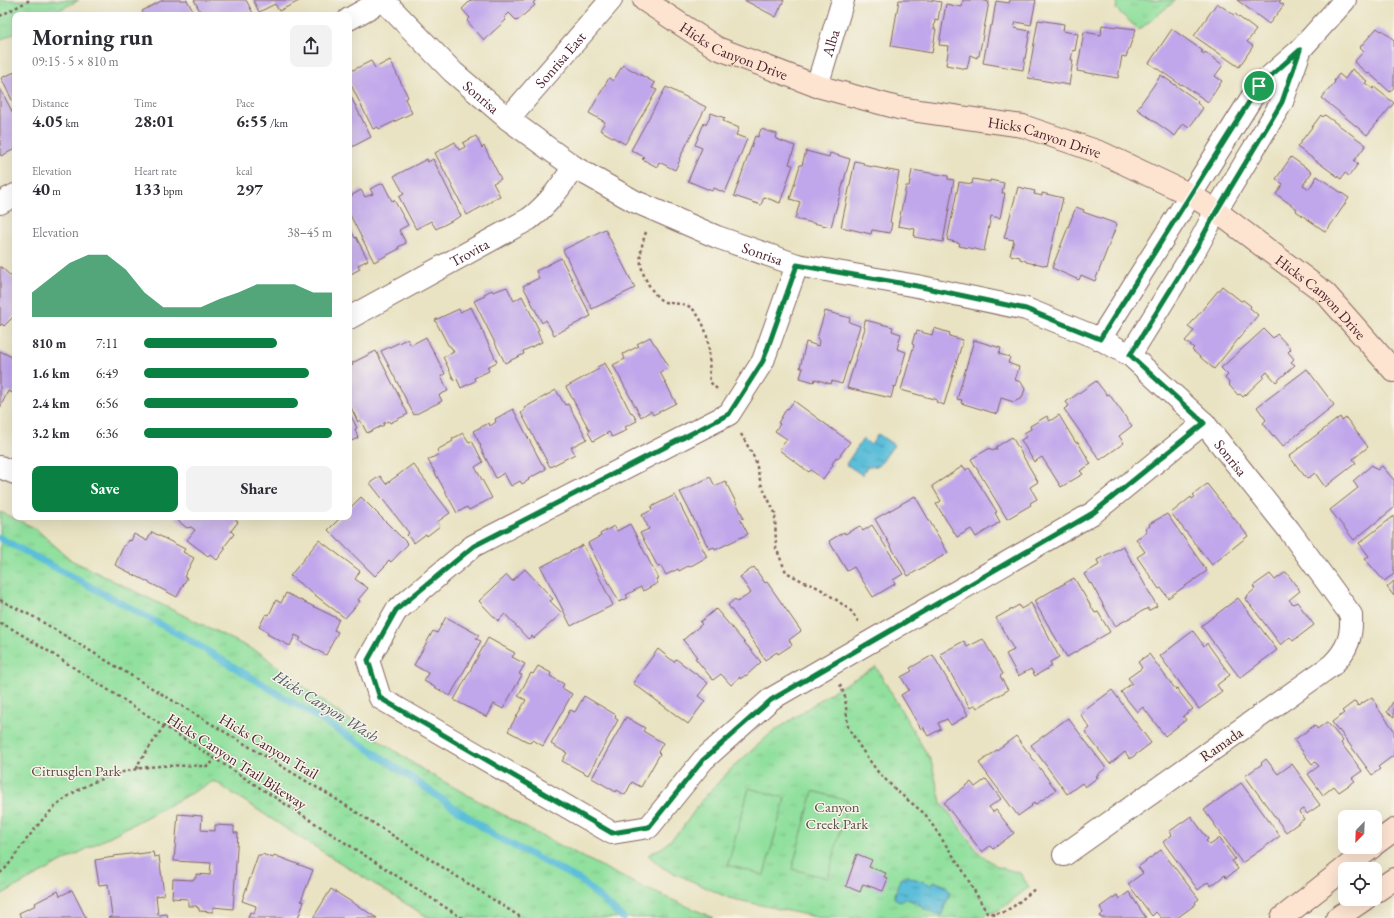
<!DOCTYPE html>
<meta charset="utf-8">
<style>
body{margin:0;font-family:"EB Garamond",serif;background:#f2f2f3;color:#2b2b33;height:100vh;display:flex;flex-direction:column;font-size:15px;white-space:nowrap}
*{box-sizing:border-box;margin:0}
p{font-size:13px;color:#7c7c81}
.icon{flex:none;width:22px;height:22px;fill:none;stroke:currentColor;stroke-width:2;stroke-linecap:round;stroke-linejoin:round}
.map{position:relative;flex:1;overflow:hidden}
.drawer{position:absolute;left:12px;top:12px;width:340px;height:508px;display:flex;flex-direction:column;background:#fff;border-radius:8px;box-shadow:0 4px 16px #0002}
.drawer>*{flex:none}
.needle{width:26px;rotate:203deg}
.tools{position:absolute;left:1338px;top:810px;display:grid;gap:8px}
.tools a{display:grid;place-items:center;width:44px;height:44px;border-radius:8px;background:#fff;box-shadow:0 4px 16px #0002;font-size:20px}
.pin{position:absolute;display:grid;place-items:center;width:34px;height:34px;color:#fff;margin:-17px;border:2px solid #fff;border-radius:50%;box-shadow:0 1px 4px #0007}
.round{display:grid;place-items:center;flex:none;width:42px;height:42px;border-radius:8px;background:#f2f2f3}
.overview{display:flex;align-items:center;justify-content:space-between;height:68px;padding:0 20px}
h1{font-size:22px;font-weight:700;line-height:30px}
.metrics{display:grid;grid-template-columns:repeat(3,1fr);gap:6px;height:68px;padding:4px 20px}
.metrics div{display:grid;align-content:center}
.metrics b{font-size:17px;font-weight:700}
.metrics small{font-size:11px;font-weight:400}
.metrics p{font-size:11px}
.chart{height:112px;padding:8px 20px}
.chart p{display:flex;justify-content:space-between}
.chart svg{width:100%;height:72px;margin-top:4px;fill:#0b8043;opacity:.7}
.cta{display:flex;gap:8px;margin-top:auto;padding:8px 20px}
.cta a{flex:1;height:46px;border-radius:8px;background:#0b8043;color:#fff;font-size:16px;font-weight:700;line-height:46px;text-align:center}
.cta a+a{background:#f2f2f3;color:#2b2b33}
ul{padding:0 20px;list-style:none;font-size:13px}
li{display:grid;grid-template-columns:64px 48px 1fr;align-items:center;height:30px}
li i{height:10px;border-radius:5px;background:#0b8043}
.map>svg:first-child{display:block}
</style>
<div class="map">
<svg width="1394" height="918" viewBox="0 0 1394 918">
<defs>
<pattern id="park-tufts" width="24" height="20" patternUnits="userSpaceOnUse"><rect width="24" height="20" fill="#91e09e"/><path d="M3 7l-1-3M5 7V3M7 7l1-3M15 17l-1-3M17 17v-4M19 17l1-3" fill="none" stroke="#7fc088"/></pattern>
<pattern id="water-ripples" width="26" height="14" patternUnits="userSpaceOnUse"><rect width="26" height="14" fill="#5bbed9"/><path d="M2 4q2-2 4 0t4 0M15 11q2-2 4 0t4 0" fill="none" stroke="#4d9ab0"/></pattern>
</defs>
<rect width="100%" height="100%" fill="#f7f3e8"/>
<filter id="ink" filterUnits="userSpaceOnUse"><feTurbulence type="fractalNoise" baseFrequency=".025" numOctaves="2"/><feDisplacementMap in="SourceGraphic" scale="8" xChannelSelector="R" yChannelSelector="G"/><feConvolveMatrix kernelMatrix="1 2 1 2 8 2 1 2 1" color-interpolation-filters="sRGB"/></filter>
<filter id="wash" filterUnits="userSpaceOnUse"><feTurbulence type="fractalNoise" baseFrequency=".012" numOctaves="4" result="noise"/><feDisplacementMap in="SourceGraphic" scale="16" xChannelSelector="R" yChannelSelector="G"/><feGaussianBlur stdDeviation="0.9" result="paint"/><feColorMatrix in="noise" values="0 0 0 0 0 0 0 0 0 0 0 0 0 0 0 0 0 1.4 0 .05"/><feComposite in="paint" operator="in"/></filter>
<g filter="url(#wash)">
<rect width="100%" height="100%" fill="#e9e3c3"/>
<path fill="url(#park-tufts)" stroke="#6e8064" d="M0,0H79L49,15H15V33L0,40Z
M1118,0H1176L1139,30L1116,9Z
M0,512L35,528L71,560L262,654L288,676L338,712L423,770L532,831L638,885L714,918H429L299,837L214,781L0,895Z
M876,667L931,761L941,802L979,853L998,867L1020,873L1029,887L1001,909L984,916L983,918H820L729,898L663,868L648,855L663,847L681,830L702,800L730,770L769,735L836,689Z"/>
<path fill="#91e09e" stroke="#6e8064" d="M749,788L785,798L764,875L728,865Z
M813,791L848,801L828,878L792,869Z"/>
<path fill="url(#water-ripples)" stroke="#526e82" d="M878,434L894,445L879,466L867,467L862,475L846,464L863,439L871,445Z
M907,876L932,885L934,881L946,886L950,893L941,916L922,908L921,905L905,898L900,901L894,898L900,879Z"/>
<g fill="none" stroke-linecap="round" stroke-linejoin="round">
<path stroke="#5bbed9" stroke-width="7" d="M0,538L186,638L366,747L497,837L580,880L623,918"/>
</g>
<g id="blocks">
<path fill="#c0a6eb" d="M163,0H187L195,15H144L142,11Z
M194,0H246L254,15H202Z
M253,0H301L279,11L275,4L259,12Z
M471,0H536L533,3L535,5L517,21L509,13L504,18L506,20L484,40L467,21L470,18L462,9Z
M744,0H784L776,17Z
M899,0H930L941,2L938,20L935,19L934,29H936L932,53L891,46Z
M963,0H981L989,2L979,56H977V58L970,55L967,69L946,65L949,46L939,45L946,4L962,7Z
M1010,0H1036L1031,25L1016,22L1014,28L1030,31L1023,70L983,63L990,26H992L996,1L1009,3Z
M1237,0H1281L1279,2L1284,5L1269,24Z
M1217,3L1234,15L1235,14L1256,30L1247,42L1253,46L1239,67L1194,36Z
M1038,20L1064,24L1063,31L1078,34L1075,51L1073,50L1071,60H1073L1069,85L1028,78Z
M1102,25L1136,29L1126,57L1122,56L1118,78L1077,71L1084,32L1101,35Z
M1377,28L1381,31L1382,30L1394,40V87L1390,92L1369,73L1368,74L1354,62L1364,51L1360,47Z
M1172,29L1203,51L1201,52L1204,54L1205,52L1223,65L1215,76L1222,81L1208,102L1182,84L1181,85L1149,63Z
M390,60L408,97L405,99L412,113L379,129L378,127L373,129L349,81V72L371,61L375,68Z
M623,65L655,83L652,88L657,90L625,144L600,130L605,122L589,113L609,78L613,81Z
M1352,69L1367,81L1365,83L1373,89L1374,87L1394,103L1367,135L1322,98L1335,82L1334,81L1339,74L1345,79Z
M15,72V106L1,78Z
M1161,75L1198,101L1197,103L1203,108L1189,128L1183,124L1175,136L1137,109Z
M666,87L706,107L679,159L680,160L675,170L659,162L657,167L642,159L644,157L631,150Z
M0,88L15,117V149L1,156L0,153Z
M349,93L371,137L352,147L351,145L349,146Z
M711,113L725,118L723,121L739,128L736,135L747,139L725,193L714,188L712,191L688,181L702,148L695,145L704,123L706,125Z
M1321,115L1323,117L1325,115L1366,145L1354,161L1358,164L1349,176L1345,173L1341,179L1297,147Z
M761,129L777,134L776,139L795,146L789,164L793,165L780,203L764,197L761,205L734,196L755,136L758,137Z
M476,136L482,148L484,146L501,179L493,183L500,196L492,200V201L467,215L435,153L455,142L459,150L465,147L463,143Z
M806,151L829,157L830,153L850,159L831,227L795,219L800,202L790,199L800,165H802Z
M1291,157L1312,172L1303,185L1309,189L1317,176L1349,198L1326,232L1296,211L1297,209L1276,194L1283,184L1276,179Z
M427,159L428,162L433,159L461,216L436,229L431,221L416,229L399,197L404,194L394,176Z
M855,161L864,163L863,165L899,172L890,222L892,223L890,233L872,230L871,234L841,227Z
M912,170L948,176V179L954,180L943,242L914,237L915,229L898,226L906,186H909Z
M973,179L990,182V180L1004,183L1002,193H1005L1000,218L991,216L984,251L959,246L960,243L947,240L959,182L972,184Z
M383,183L392,201L394,200L408,225L399,230L406,243L398,247L399,249L374,262L349,213V197L361,190L365,197L373,194L370,189Z
M1018,187L1035,191L1034,194L1042,196V193L1063,198L1047,266L1035,263V264L1026,262V261L1020,259V257L1010,255L1014,240L1004,238Z
M1076,207L1084,210L1083,212L1117,224L1095,281L1081,275L1079,280L1052,268Z
M349,226L355,238L356,237L368,260L358,265L360,269L349,275Z
M605,229L635,288L592,309L563,250Z
M561,258L591,316L554,335L546,320L542,323L523,286L539,278L536,271Z
M0,266L15,280V315L4,326L2,324L0,326Z
M1222,286L1241,301L1243,300L1251,306L1250,308L1258,315L1214,369L1192,350L1194,348L1185,341L1194,331L1188,327Z
M507,287L514,301L522,296L539,330L537,331L542,342L523,351L524,354L505,363L474,301L485,296L484,294L492,290L493,292Z
M471,307L497,362L487,367L489,371L474,378L475,381L461,388L457,379L454,380L443,357L454,352L451,347L448,345L435,320L459,309L460,312Z
M825,311L850,318L849,322L860,326L842,384L832,381L831,384L815,379L814,382L800,378L803,368H800L806,342L818,346L819,341L817,338Z
M865,320L893,327L892,331L901,334L897,349L906,352L896,387L894,386L891,398L847,388L865,328L864,327Z
M934,328L950,333L949,336L963,340L944,405L936,402L937,400L901,390L914,345L912,344L915,333L916,334L917,331L932,335Z
M1264,329L1273,338L1277,334L1291,349L1288,352L1294,359L1291,362L1295,365L1276,382L1267,372L1263,376L1264,377L1243,397L1240,394L1238,395L1229,385L1230,384L1225,378L1228,375L1221,368Z
M426,337L445,374L441,376L448,391L439,395L442,401L414,415L381,351L407,339L411,345Z
M650,337L655,345H656L669,367L660,372L676,403L653,415L651,411L641,417L613,365L625,359L623,354L639,346L637,344Z
M974,340L1001,348L999,354L1010,357L1008,363L1019,367L1015,380L1021,382L1025,389L1022,398L1014,402L1001,398L997,414L961,403L962,400L957,399Z
M0,351L14,358L15,355V394L8,391L0,408Z
M376,351L408,414L390,423L388,421L383,424L384,425L367,433L360,420L358,422L349,403V385L351,384L349,380V367L353,365L352,363Z
M605,363L631,413L632,412L637,421L625,427L627,430L612,437L609,432L593,441L588,432L590,431L566,387L599,369L597,367Z
M1307,369L1334,405L1283,446L1274,435L1273,436L1263,423L1266,420L1257,407Z
M1096,381L1107,395L1109,394L1132,426L1119,436L1124,443L1100,460L1064,409L1069,406L1066,402Z
M556,390L565,405L568,404L587,439L571,447L575,454L550,467L521,413L525,410L524,408Z
M794,401L850,442L838,458L836,457L832,464L833,465L823,479L811,470L809,472L779,450L787,439L775,431L780,424L778,423L787,408L788,409Z
M513,409L542,464H543L546,469L528,479L529,480L522,484L520,481L511,486L504,473L496,478L480,447L481,446L473,431L489,423L490,426L496,422L495,419Z
M349,412L357,428L355,429L358,438L349,442Z
M1059,415L1076,443L1078,442L1091,464L1080,471L1083,474L1061,487L1042,457L1034,462L1021,440L1026,437L1024,433L1031,429L1030,426L1047,416L1050,421Z
M1340,417L1342,421L1346,418L1368,447L1353,459L1356,463L1325,487L1315,473L1307,479L1289,456Z
M463,433L469,442L472,441L483,462L475,467L492,498L469,510L467,507L457,513L428,460L439,454L437,450L453,441L452,439Z
M1012,437L1038,482L1030,487L1037,499L1030,503L1031,505L1007,519L971,459L990,448L992,451L997,449L996,447Z
M413,464L450,513L437,522L440,526L427,536L426,534L414,543L407,535L409,533L370,483L380,476L386,484Z
M1372,465L1377,470L1382,466L1394,480V508L1354,540L1330,510L1358,488L1353,481Z
M963,466L966,470L969,468L997,512L995,513L1000,522L976,537L971,529L957,537L936,504L941,501L932,486Z
M710,477L715,486L725,481L744,518L740,519L748,534L715,550L714,547L709,549L680,492Z
M1207,484L1248,536L1212,565L1171,513L1191,497L1192,499L1195,497L1193,495Z
M675,495L707,557L689,567L688,566L679,571L678,569L666,575L661,566L658,567L640,533L649,529L642,515L652,510L651,507Z
M915,496L948,553L908,576L875,519Z
M361,497L408,544L391,562L389,560L386,563L387,564L375,576L328,530L341,517H349V509Z
M1167,514L1207,571L1168,598L1161,588L1159,589L1137,557L1145,552L1136,539L1147,532L1145,529L1150,526L1149,524Z
M1394,516V574L1384,581L1365,559L1369,556L1359,543Z
M173,517H232L238,522L231,531L234,534L224,547L226,548L217,560L210,554L208,556L187,540L195,530L191,527L187,528Z
M630,524L658,578L656,579L658,583L643,591L641,587L626,595L628,598L619,602L588,543L601,536L600,534L614,526L617,531Z
M872,525L903,574L893,580L895,584L873,597L854,567L847,571L829,541L844,532L845,534L860,526L863,531Z
M152,532L185,549L183,552L194,558L184,577L187,578L177,597L115,565L124,545L125,546L128,540L131,541L134,534L147,541Z
M319,540L360,571L355,579L368,588L358,600L360,601L345,618L290,576Z
M583,545L613,605L571,626L541,567Z
M1123,546L1157,606L1148,611V608L1115,626L1091,583L1090,584L1084,574L1099,565L1097,560Z
M754,567L765,583L767,582L801,631L789,640L792,645L778,654L777,652L765,660L759,651H760L728,605L735,599L737,602L751,593L740,577Z
M525,569L553,599L550,601L562,613L534,638L532,636L528,639L505,614L498,621L479,601L507,575L512,581Z
M1286,572L1300,591L1289,600L1293,604L1297,602L1314,625L1293,641L1290,637L1281,645L1245,598L1248,597L1247,596L1255,589L1253,586L1270,574L1275,580Z
M1074,578L1095,613L1098,612L1110,632L1067,657L1034,601Z
M1394,581V596L1387,587Z
M286,593L339,619L334,630L338,632L326,655L299,641L301,638L295,635L290,646L267,634L268,632L259,627L266,614L269,615L276,600L281,603Z
M1238,598L1277,650L1240,678L1201,626Z
M1031,603L1059,657L1050,662L1052,666L1035,676L1031,669L1018,676L1006,654L1014,650L996,618L1019,605L1021,609Z
M716,609L761,662L746,676V675L740,679V677L731,685L721,674L713,680L695,658L697,657L683,640L702,624L700,622Z
M446,617L479,635L476,639L481,641L450,696L424,681L428,673L414,665L433,631L437,633Z
M1193,631L1204,646L1207,643L1230,675L1217,685L1222,692L1199,709L1160,656Z
M488,638L515,653L512,657L525,664L519,674L522,675L503,709L494,704L487,717L454,700Z
M983,639L1003,674L1000,676L1008,690L977,708L975,705L970,708L940,654L964,641L967,647Z
M658,649L674,662L676,659L708,683L698,696L705,701L688,724L633,683Z
M1149,654L1176,690L1177,689L1193,709L1183,716L1186,720L1165,736L1143,707L1137,712L1121,692L1132,683L1128,678L1142,668L1138,662Z
M933,655L968,715L951,725L947,719L938,723L941,729L928,736L923,727L921,729L901,695L909,690L901,677L912,671L910,668Z
M538,666L551,673L550,676L564,684L562,688L572,694L543,746L533,740L530,743L508,731L526,700L518,696L531,673L533,674Z
M1112,690L1151,743L1130,759L1125,752L1110,764L1085,732L1090,728L1080,714Z
M584,696L616,715L615,718L618,720L588,775L562,761L567,753L551,744L570,710L575,712Z
M1372,697L1378,706L1377,707L1394,730V755L1378,767L1380,769L1372,775L1339,730L1338,731L1332,722L1344,713L1342,711L1355,701L1358,706Z
M1394,700V717L1387,712Z
M626,717L645,728L643,731L663,743L658,752L660,754L641,787L632,782L625,795L617,790L616,792L592,778Z
M1068,718L1106,768L1096,776L1098,777L1085,787L1082,783L1067,794L1031,745Z
M1327,722L1343,741L1341,743L1362,771L1352,778L1355,781L1339,792L1334,786L1323,795L1308,774L1319,766L1315,762L1312,764L1294,740L1315,725L1317,729Z
M1016,736L1056,790L1035,805L1034,803L1031,805L1032,806L1018,816L979,763Z
M1266,759L1278,774L1292,764L1313,793L1312,794L1320,805L1307,814L1304,809L1299,812L1304,819L1286,832L1245,776L1262,764L1261,763Z
M986,779L1001,799L989,807L993,812L996,810L1014,833L993,849L990,846L982,852L944,803L971,782L975,787Z
M1241,783L1280,836L1242,863L1204,810Z
M178,814L202,816L201,830L215,831V825L234,826V833H238L233,909L213,907V912L199,911V908H197V906H188V899L172,898L173,879L193,880L194,878H196V874L210,875L211,863L174,861Z
M1191,816L1208,839L1206,841L1210,845L1220,838L1235,859L1232,861L1238,869L1226,878L1225,875L1211,886L1208,882L1198,890L1163,842L1172,835L1170,831Z
M1161,850L1199,899L1195,902L1196,904L1177,918H1161L1156,912L1152,916L1128,884L1143,873L1138,867Z
M153,852L154,857L159,856L164,895L156,896L158,915L167,914L168,918H108L112,917L108,884L99,885L95,860L114,857V856L138,853V854Z
M262,854L273,858L274,855L313,870L301,901L304,902L298,918H248L250,912L254,914L256,906L242,901L258,855H261Z
M857,854L872,860L869,867L886,873L884,877L888,878L883,891L863,884L860,892L846,886Z
M331,889L377,918H313Z
M72,890L86,918H21L19,913L36,905L35,903L58,891L60,896Z
M1129,892L1146,918H1101L1100,916L1103,913L1100,907L1117,895L1119,899Z"/>
</g>
</g>
<g filter="url(#ink)">
<use href="#blocks" fill-opacity="0" stroke="#826460" stroke-width="1"/>
<g fill="none" stroke-linecap="round" stroke-linejoin="round">
<g stroke="#826460" stroke-width="24">
<g id="street">
<path id="s1" d="M349,19L383,0L453,72L508,119L574,167L634,201L717,237L797,265L917,286L1026,309L1100,339L1130,355L1204,423L1289,530L1351,615C1352,637 1348,649 1332,665L1064,855"/>
<path id="s2" d="M817,86L843,0"/>
<path id="s3" d="M508,119L611,0"/>
<path d="M0,203L15,195"/>
<path d="M797,265L763,361L729,414L473,546L396,611L368,660L380,698L612,833L649,827L703,760L771,699L1093,513L1204,423"/>
<path id="s4" d="M349,318L529,219C548,205 561,186 574,167"/>
<path d="M1100,339L1259,86L1300,50L1345,0"/>
<path d="M1130,355L1197,247L1216,211L1282,102L1300,51"/>
<path d="M0,467L15,473"/>
</g>
</g>
<g stroke="#826460" stroke-width="24">
<g id="secondary">
<path id="s5" d="M644,0L717,48L817,86L898,108L1023,126L1102,153L1191,195L1216,211L1325,293L1394,371"/>
<path d="M1375,844L1394,830"/>
<path d="M1375,892L1394,879"/>
<path d="M1282,918L1372,847"/>
<path d="M1337,918L1365,899"/>
</g>
</g>
<path stroke="#826460" stroke-width="2.5" stroke-dasharray="3 3" stroke-linecap="butt" d="M0,16L30,0
M646,232C638,255 638,269 652,290C655,294 659,300 665,302C678,305 688,301 697,314C713,337 708,358 710,382L718,390
M741,434L755,459L761,484L775,513L776,548L786,572L804,582L819,588L838,601L851,611L859,623
M0,600L34,617L331,796L522,918
M0,623L9,627L37,644L462,918
M840,684L845,697L848,727L862,750L878,772L898,792L925,814L962,869L987,913H1002L1014,906L1036,888
M137,769L138,764L164,726
M0,873C10,866 15,854 23,844C31,834 39,823 48,814C71,789 104,775 137,769C160,764 185,766 208,766L215,760
M994,913V918"/>
<use href="#street" stroke="#fff" stroke-width="22"/>
<use href="#secondary" stroke="#fde4d1" stroke-width="22"/>
</g>
</g>
<g fill="none" stroke-linecap="round" stroke-linejoin="round" filter="url(#ink)">
<g stroke="#fff" stroke-width="8">
<path id="route" d="M1300,50L1282,102L1216,212L1197,247L1130,355L1204,423L1093,513L771,700L703,760L649,827L612,833L380,698L368,660L396,610L474,546L729,414L763,361L797,265L917,286L1026,309L1100,339L1259,86Z"/>
</g>
<use href="#route" stroke="#0b8043" stroke-width="5"/>
</g>
<g text-anchor="middle" dominant-baseline="central" stroke-width="3" stroke-linejoin="round" paint-order="stroke">
<g font-size="15" fill="#4a1f2b" stroke="#f7f3e8">
<text stroke="none"><textPath href="#s2" startOffset="45">Alba</textPath></text>
<text stroke="none"><textPath href="#s5" startOffset="104">Hicks Canyon Drive</textPath></text>
<text stroke="none"><textPath href="#s3" startOffset="79">Sonrisa East</textPath></text>
<text stroke="none"><textPath href="#s1" startOffset="177">Sonrisa</textPath></text>
<text stroke="none"><textPath href="#s5" startOffset="428">Hicks Canyon Drive</textPath></text>
<text stroke="none"><textPath href="#s4" startOffset="137">Trovita</textPath></text>
<text stroke="none"><textPath href="#s1" startOffset="501">Sonrisa</textPath></text>
<text stroke="none"><textPath href="#s5" startOffset="752">Hicks Canyon Drive</textPath></text>
<text stroke="none"><textPath href="#s1" startOffset="1029">Sonrisa</textPath></text>
<text transform="translate(1221 744) rotate(-35)">Ramada</text>
<text transform="translate(269 746) rotate(31)">Hicks Canyon Trail</text>
<text transform="translate(237 761) rotate(33)">Hicks Canyon Trail Bikeway</text>
</g>
<g font-size="15" fill="#5c4f48" stroke="#f7f3e8">
<text x="76" y="770">Citrusglen Park</text>
<text x="837" y="806">Canyon<tspan x="837" dy="17">Creek Park</tspan></text>
</g>
<g font-size="16" font-style="italic" fill="#505768" stroke="#f7f3e8">
<text transform="translate(326 706) rotate(32)">Hicks Canyon Wash</text>
</g>
</g>
</svg>
<div class="tools">
<a><svg class="needle" viewBox="-14 -14 28 28"><path d="M0-13l5 13h-10z" fill="#e53935"/><path d="M0 13l5-13h-10z" fill="#7c7c81"/></svg></a>
<a><svg class="icon" aria-label="locate" viewBox="0 0 24 24"><circle cx="12" cy="12" r="6"/><path d="M12 2v4M12 18v4M2 12h4M18 12h4"/></svg></a>
</div>
<div class="pin" style="left:1259px;top:86px;background:#1e9e55"><svg class="icon" aria-label="arrive" viewBox="0 0 24 24"><path d="M6 21V4h12l-3 4 3 4H6"/></svg></div>
<section class="drawer">
<div class="overview"><div><h1>Morning run</h1><p>09:15 · 5 × 810 m</p></div><a class="round"><svg class="icon" aria-label="share" viewBox="0 0 24 24"><path d="M12 15V3M7 8l5-5 5 5M5 13v7h14v-7"/></svg></a></div>
<div class="metrics">
<div><p>Distance</p><b>4.05<small> km</small></b></div>
<div><p>Time</p><b>28:01</b></div>
<div><p>Pace</p><b>6:55<small> /km</small></b></div>
</div>
<div class="metrics">
<div><p>Elevation</p><b>40<small> m</small></b></div>
<div><p>Heart rate</p><b>133<small> bpm</small></b></div>
<div><p>kcal</p><b>297</b></div>
</div>
<div class="chart"><p><span>Elevation</span>38–45 m</p>
<svg viewBox="0 0 160 44" preserveAspectRatio="none"><path d="M0 44V29L10 20L20 11L30 6L40 6L50 15L60 29L70 38L80 38L90 38L100 33L110 29L120 24L130 24L140 24L150 29L160 29V44z"/></svg>
</div>
<ul>
<li><b>810 m</b>7:11<i style="width:71%"></i></li>
<li><b>1.6 km</b>6:49<i style="width:88%"></i></li>
<li><b>2.4 km</b>6:56<i style="width:82%"></i></li>
<li><b>3.2 km</b>6:36<i style="width:100%"></i></li>
</ul>
<div class="cta"><a>Save</a><a>Share</a></div>
</section>
</div>
